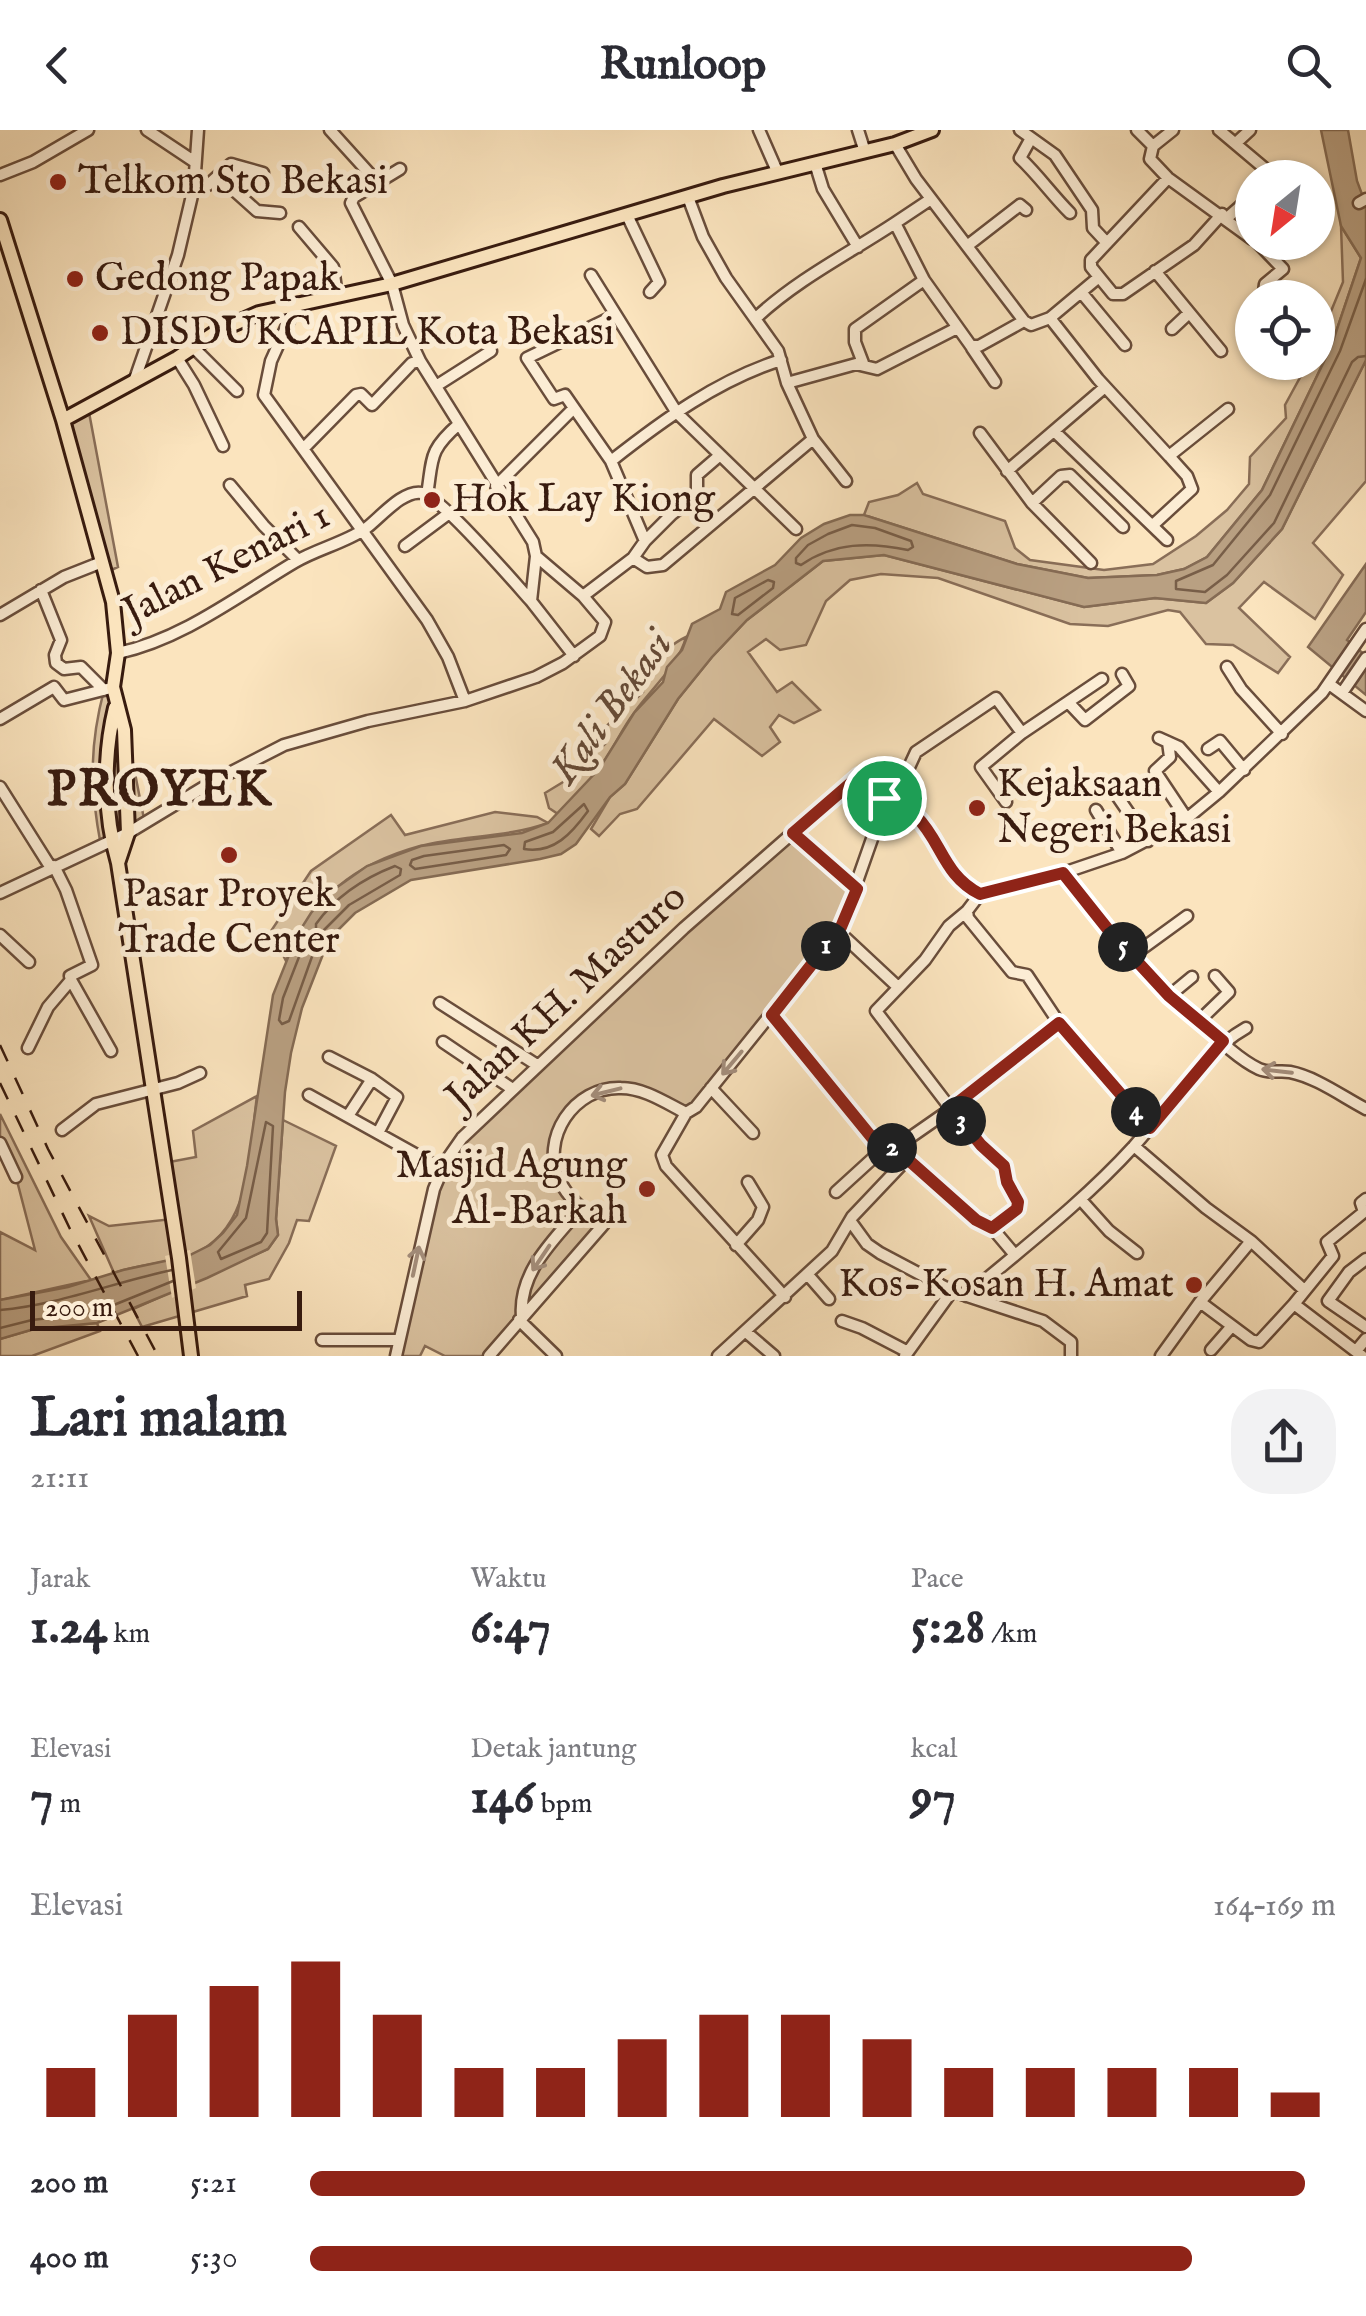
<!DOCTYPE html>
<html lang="id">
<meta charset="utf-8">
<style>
body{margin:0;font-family:"IM FELL English",serif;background:#f2f2f3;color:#2b2b33;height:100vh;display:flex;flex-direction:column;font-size:38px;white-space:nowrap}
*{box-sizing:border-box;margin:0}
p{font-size:32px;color:#7c7c81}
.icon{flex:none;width:55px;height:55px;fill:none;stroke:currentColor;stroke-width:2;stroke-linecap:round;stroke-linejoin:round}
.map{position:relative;height:1226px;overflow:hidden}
.drawer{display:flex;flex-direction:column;background:#fff;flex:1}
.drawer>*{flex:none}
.needle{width:65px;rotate:210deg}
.buttons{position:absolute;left:1235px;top:30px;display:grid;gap:20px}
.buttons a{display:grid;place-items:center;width:100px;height:100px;border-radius:50%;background:#fff;box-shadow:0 2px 8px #0004;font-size:50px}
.scale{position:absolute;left:30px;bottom:25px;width:272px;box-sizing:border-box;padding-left:10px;border:5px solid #381b0f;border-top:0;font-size:28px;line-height:35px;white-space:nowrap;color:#381b0f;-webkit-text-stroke:8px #fcedd5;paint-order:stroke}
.pin{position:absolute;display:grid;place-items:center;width:85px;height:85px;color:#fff;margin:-42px;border:5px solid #fff;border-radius:50%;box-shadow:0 2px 10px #0007}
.km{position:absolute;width:50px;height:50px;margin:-25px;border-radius:50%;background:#222;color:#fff;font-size:28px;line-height:50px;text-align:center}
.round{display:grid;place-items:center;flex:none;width:105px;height:105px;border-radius:40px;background:#f2f2f3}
.summary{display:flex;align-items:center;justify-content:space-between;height:170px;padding:0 30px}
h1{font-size:55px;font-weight:700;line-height:75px}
.figures{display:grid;grid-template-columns:repeat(3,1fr);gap:15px;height:170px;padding:10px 30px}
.figures div{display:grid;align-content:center}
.figures b{font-size:50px;font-weight:700}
.figures small{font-size:28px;font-weight:400}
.figures p{font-size:28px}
.chart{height:280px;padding:20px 30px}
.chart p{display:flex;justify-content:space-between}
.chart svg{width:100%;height:180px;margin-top:10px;stroke:#8f2418;stroke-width:6}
ul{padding:0 30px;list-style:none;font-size:32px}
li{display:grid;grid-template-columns:160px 120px 1fr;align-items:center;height:75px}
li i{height:25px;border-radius:12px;background:#8f2418}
header{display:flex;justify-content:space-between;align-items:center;height:130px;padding:0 30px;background:#fff;font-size:45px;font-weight:700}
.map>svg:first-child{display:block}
</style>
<header><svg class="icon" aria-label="back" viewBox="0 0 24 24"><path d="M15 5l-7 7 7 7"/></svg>Runloop<svg class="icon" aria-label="search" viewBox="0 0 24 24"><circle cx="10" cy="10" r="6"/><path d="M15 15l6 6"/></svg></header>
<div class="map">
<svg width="1366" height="1226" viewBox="0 0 1366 1226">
<rect width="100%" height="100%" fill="#fbe4be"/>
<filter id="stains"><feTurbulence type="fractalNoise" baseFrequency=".002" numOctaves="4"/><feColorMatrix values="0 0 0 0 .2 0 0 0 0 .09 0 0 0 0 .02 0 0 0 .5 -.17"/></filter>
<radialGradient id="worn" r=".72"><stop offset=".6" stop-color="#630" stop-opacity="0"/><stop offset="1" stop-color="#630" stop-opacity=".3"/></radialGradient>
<path fill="#dac2a0" stroke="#896e58" stroke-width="2.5" d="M1341,96L1361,128L1331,217L1262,360L1207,427L1184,439L1157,445L1088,448L1017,434L864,385L869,372L898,365L917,353L923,364L1005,391L1015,418L1030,430L1104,440L1153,434L1196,406L1227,380L1249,354L1250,327L1286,288L1285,275L1308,233L1318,232V213L1343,152Z
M1366,230V351L1313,413L1343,445L1315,489L1264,452L1239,478L1290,527L1278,543L1233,515L1206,514L1180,482L1168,480L1108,496L1070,494L938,448L881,444L850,450L826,471L806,515L780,520L766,509L748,522L777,562L792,552L820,580L794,593L779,585L770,597L780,612L762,626L714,589L637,679L620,684L599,706L591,699L610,667L625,654L678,569L712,527L747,490L823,431L884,425L1084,477L1155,468L1206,473L1233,453L1282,399Z
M88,277L118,437L105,443L63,290Z
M686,507C679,535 650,560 634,583C621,600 613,620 600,637C588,654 572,669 558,684L549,678L545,663L568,649L605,614L599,603L643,562L640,552C657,535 662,518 686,507Z
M113,557L128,608L145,694L101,716C90,659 89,617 104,560Z
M495,682L537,687L548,693C506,708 462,705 420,716C354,734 312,768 286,831L271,801L311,741L391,685L405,705Z
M793,703L857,759L841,797L686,983L643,961L593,963L559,998V1050L604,1094L489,1226H445L425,1216L420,1226H395L429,1077L459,1012Z
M257,966C249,1022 253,1101 191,1125C167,1134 139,1134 114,1143L89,1086L109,1096L173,1089L164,1033L196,1027L193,1001Z
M0,984L61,1107L91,1150L0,1170V1102L35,1120L16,1047L0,1013Z
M283,990L336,1016L309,1091L297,1090L289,1113L269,1149L245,1155L247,1166L142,1197L133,1179L268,1119L278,1105L276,1089Z
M97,1193L100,1201L32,1226H0V1209L34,1199Z"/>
<path fill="#b9a082" stroke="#856b54" stroke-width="2.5" d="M1321,0H1348L1357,51L1366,75V230L1282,399L1233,453L1206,473L1155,468L1084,477L884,425L823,431L747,490L712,527L678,569L625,654L610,667L576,714L561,724L540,729L411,750L355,783L329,809L302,878L291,923L285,962L276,1089L278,1105L268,1119L207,1148L97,1193L34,1199L0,1209V1170L68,1157L123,1140L188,1126L210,1115L223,1103L237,1085L247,1036L273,865L297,805L311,783L326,765L367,736L421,716L522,703L548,693L599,639L634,583L663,552L667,537L682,520L692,494L720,479L726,462L775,435L801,408L824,394L850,385H864L1017,434L1088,448L1157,445L1184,439L1207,427L1262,360L1331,217L1361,128L1341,96Z
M1366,434V482L1347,510L1366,526V565L1308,517Z"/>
<path fill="#fbe4be" d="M190,1120L196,1158L172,1168L165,1126Z"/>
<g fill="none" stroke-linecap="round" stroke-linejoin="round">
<path stroke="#785e48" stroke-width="2.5" d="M1366,149L1340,221L1270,365L1213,435L1176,451V459L1205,462L1227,445L1274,393L1352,232L1358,227L1366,226
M852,395L875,398L911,411L913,417L908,420C870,412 834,412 801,435L796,433V428L808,415L828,404Z
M768,450L774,452L773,458L738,485L732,484L735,468Z
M584,674L588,681C572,703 554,724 524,719L525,712L553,702Z
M504,715L510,719L506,725L415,739L410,735L412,730L424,726Z
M395,736L401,739L400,745L349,775L323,801L316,800V794C336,766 364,748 395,736Z
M316,801L319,807L289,891L282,894L279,890L283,868L306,809L311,802Z
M266,992L273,996L267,1103L261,1112L221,1129L218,1122L246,1088Z
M0,1180C58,1175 115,1152 172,1140
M0,1198L32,1190L94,1183L173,1151"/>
<g stroke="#694d3b" stroke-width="15">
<path id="minor" d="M147,0L195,32
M330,0L378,53
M759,0L777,41
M858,0L865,22
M1020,0L1055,25L1092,80L1093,98L1107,113
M1137,0L1153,16L1150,29L1168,48L1252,109
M1219,0L1276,48
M1030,10L1020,28C1039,46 1052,65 1070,83
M1236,13L1250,0
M895,14L916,49L1024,191L1031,195L1050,188L1099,147
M1153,16L1173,0
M815,33L823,59L858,117
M400,39L354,67L351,73L392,154L403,195L420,231L533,412L536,426L531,471L574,526
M0,45L33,32L88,0
M218,46L257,81L280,83
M1168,48L1091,130V137L1113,164H1123L1194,115L1222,84
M194,57L208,55L231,34L263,43
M688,67L703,107L726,148L778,221L787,253L813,309L846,351
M931,69L895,93L924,150L971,216H979L1024,191
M1359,73L1366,69
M627,85L659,152L650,162
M1227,88L1252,66
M299,97L333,137L337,166
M1257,112L1283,139L1265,154L1264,162
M967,116L1020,75L1026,80
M1155,141L1221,221
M591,145L677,283L796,399
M1081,162L1125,215
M297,173L271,231L264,265L427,490L448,527L465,571
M757,187C798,149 848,124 895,93
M1050,188L1098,249L1169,326L1228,279
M1172,199L1189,183
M193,217L237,261
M972,218L995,252
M177,228L194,255L223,316
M863,233L855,212V199L924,150
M134,252L178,125L194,57L198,0
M787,253L856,234L877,239L957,198
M436,256L491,221
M574,278L565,265L554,269L527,228L616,185
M1054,301L1167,410
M980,303L1032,373L1091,433
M304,318L356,265L361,264L372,275L412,233L420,231
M611,331C663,290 718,250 781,230
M1007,341L1105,257
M230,355L264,396L298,430
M496,356L574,278L611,331L645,411L633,428L583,466
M427,365C433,328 428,321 459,294
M1032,373L1061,346L1070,345L1123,397
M1153,395L1192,359L1187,346L1169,326
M645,411L672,384L697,365V345L719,326
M405,416L448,384
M633,428L647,437L663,435L813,309
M41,460L61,510L55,525L56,533L64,539L81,537L104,560
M0,485L64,447L102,432
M118,523C183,509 239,465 295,432C317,419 344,413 365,399C379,389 403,359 422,363C441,367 514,452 531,471
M1227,537L1241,559L1282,604
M1329,554L1366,581
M1342,563L1366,528
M1068,572L1085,590L1129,556L1122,544
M0,589L54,557L64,570L107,559
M1159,608L1179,617L1219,662
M1168,612L1170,627L1155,641L1187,689
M1208,619L1220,611L1244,640
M0,657L51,738
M1111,657L1148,711
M884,667L904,648L916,622L996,568L1022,603
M1006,672L981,637L1022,603L1102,549
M890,674C934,687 939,743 980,764L1063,743L1122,723L1185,690L1219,662L1322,563L1366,499
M1096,680L1122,723
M793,703L857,759
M1063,743C1106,797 1149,845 1199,891C1216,907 1238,929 1259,939C1270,944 1279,940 1290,942C1316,947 1343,967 1366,979
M0,763L128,703L214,651L284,615L368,591L465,571L536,547L563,533L600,506L605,492L583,466L536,426
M980,764L967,781L968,788L1012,842L1027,845L1059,893L1150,998
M838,801L898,857
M0,805L29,832
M1132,826L1187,786
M71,850L111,921
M1169,866L1192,847
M440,873L537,935
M772,885L882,1020L895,1018L976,1091L988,1093L1015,1125
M1199,891L1229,862L1215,846
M443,912L511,958
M28,918L48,877L71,850L70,846L92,835L66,760L54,736
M329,927L372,949L397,967L378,1003
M711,958L753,1003
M309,965L435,1035L440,1042
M686,983L662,1025L666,1036L785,1167
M348,986L372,949
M62,1000L96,974L178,953L200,943
M0,1013L16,1047
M1134,1016L1206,1078L1251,1111L1303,1159
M895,1018L951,979L876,881L925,830L949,796L967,781
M836,1062L882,1020
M1082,1071L1109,1101L1137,1123
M851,1092L867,1114L880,1123L952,1161L1043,1191L1071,1212V1226
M992,1098L1018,1077L1007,1052L1005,1036L981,1015L951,979L1059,893
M1251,1111L1200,1172L1251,1210L1259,1212L1294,1174L1362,1226
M736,1115L758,1090L763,1077L748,1052
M1366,1129L1349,1142L1328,1171L1366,1197
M808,1145L829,1169
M966,1166C1024,1117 1083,1072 1134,1016C1170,977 1200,924 1246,898
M1294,1174L1333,1126L1327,1112L1364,1082L1361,1073L1366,1069
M522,1187C518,1142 554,1110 581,1078
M519,1190L556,1226
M842,1191L862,1198L908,1222
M746,1202L774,1226
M322,1210H399
M1211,1220L1232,1196
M1356,1221L1366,1209
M396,1226L434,1059L446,1031L462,1008L684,798L859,645L870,652L890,674
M489,1226L604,1094C587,1082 569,1071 560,1051C539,1009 574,956 621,958C644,958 666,973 686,983L696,977L841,797L879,689L890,674
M718,1226L832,1121L852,1087L908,1028
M905,1226L952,1161
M1161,1226L1200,1172"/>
</g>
<g stroke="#381b0f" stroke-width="18">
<path id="major" d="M0,90L63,290L113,472L118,523L113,557L124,600L128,703L118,733
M63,290L177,228L216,202L259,183L392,154L723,56L895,14L932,0
M115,578C103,627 104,685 118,733L179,1128L191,1226"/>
</g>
<use href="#minor" stroke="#fcedd5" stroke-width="10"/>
<use href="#major" stroke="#fbe4be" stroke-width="12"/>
<path stroke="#381b0f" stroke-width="2.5" stroke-dasharray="18 18" stroke-linecap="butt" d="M0,915L48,1019L158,1226
M0,953L70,1099L138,1226"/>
</g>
<defs><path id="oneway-shaft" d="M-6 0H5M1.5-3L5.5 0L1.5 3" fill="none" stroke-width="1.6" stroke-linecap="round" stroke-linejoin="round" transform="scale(2.5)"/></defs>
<g stroke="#a48e7c">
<use href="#oneway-shaft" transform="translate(732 933) rotate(130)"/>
<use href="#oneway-shaft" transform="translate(1277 941) rotate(-173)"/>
<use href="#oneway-shaft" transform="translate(606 962) rotate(166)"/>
<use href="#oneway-shaft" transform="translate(541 1128) rotate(124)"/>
<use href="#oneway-shaft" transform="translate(416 1131) rotate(-78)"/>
</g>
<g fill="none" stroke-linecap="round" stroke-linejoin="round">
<g stroke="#fff" stroke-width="20">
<path id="route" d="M859,646C872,653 881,670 894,676C902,679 910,680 916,686C942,712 943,745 980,764L1063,743L1110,802L1169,866L1223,911L1150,998L1059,893L951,978L981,1015L1004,1036L1007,1052L1018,1072L1017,1079L992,1098L976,1090L895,1018L882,1020L772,885L841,797L857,759L793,703Z"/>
</g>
<use href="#route" stroke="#8f2418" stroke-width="12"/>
</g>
<g fill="#8f2418" stroke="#fcedd5" stroke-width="4">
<circle cx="58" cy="52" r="10"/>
<circle cx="75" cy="149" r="10"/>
<circle cx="100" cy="203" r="10"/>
<circle cx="432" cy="370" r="10"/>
<circle cx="977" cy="678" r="10"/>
<circle cx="229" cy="725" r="10"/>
<circle cx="647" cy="1059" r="10"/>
<circle cx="1194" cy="1155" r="10"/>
</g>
<g text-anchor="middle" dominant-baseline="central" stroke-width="10" stroke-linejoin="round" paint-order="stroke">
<g font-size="40" fill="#381b0f" stroke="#fcedd5" text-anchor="start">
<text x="78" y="52">Telkom Sto Bekasi</text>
<text x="95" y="149">Gedong Papak</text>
<text x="120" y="203">DISDUKCAPIL Kota Bekasi</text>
<text x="452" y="370">Hok Lay Kiong</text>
<text x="997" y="655">Kejaksaan<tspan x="997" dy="46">Negeri Bekasi</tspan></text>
<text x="229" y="765" text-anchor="middle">Pasar Proyek<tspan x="229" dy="46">Trade Center</tspan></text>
<text x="627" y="1036" text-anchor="end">Masjid Agung<tspan x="627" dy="46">Al-Barkah</tspan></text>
<text x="1174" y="1155" text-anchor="end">Kos-Kosan H. Amat</text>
</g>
<g font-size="40" fill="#381b0f" stroke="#fcedd5">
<text transform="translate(227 435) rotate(-27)">Jalan Kenari 1</text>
<text transform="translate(567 868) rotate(-43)">Jalan KH. Masturo</text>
</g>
<g font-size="42" font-style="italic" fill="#654a37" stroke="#fcedd5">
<text transform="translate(612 578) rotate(-54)">Kali Bekasi</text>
</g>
<g font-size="50" font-weight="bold" letter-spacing="2.5" fill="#381b0f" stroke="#fcedd5">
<text x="160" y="661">PROYEK</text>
</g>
</g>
<rect width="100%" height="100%" filter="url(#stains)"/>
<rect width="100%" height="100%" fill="url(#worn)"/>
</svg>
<div class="buttons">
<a><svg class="needle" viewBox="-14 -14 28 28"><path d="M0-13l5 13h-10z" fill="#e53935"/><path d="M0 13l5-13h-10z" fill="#7c7c81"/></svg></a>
<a><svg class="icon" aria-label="locate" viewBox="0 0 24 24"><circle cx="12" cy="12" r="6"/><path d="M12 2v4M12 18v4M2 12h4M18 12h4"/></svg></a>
</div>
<div class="scale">200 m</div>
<div class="pin" style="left:884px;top:668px;background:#1e9e55"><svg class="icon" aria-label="arrive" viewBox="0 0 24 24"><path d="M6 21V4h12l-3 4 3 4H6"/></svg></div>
<b class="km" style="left:826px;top:816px">1</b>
<b class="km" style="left:892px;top:1018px">2</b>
<b class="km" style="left:961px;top:991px">3</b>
<b class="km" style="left:1136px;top:982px">4</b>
<b class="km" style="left:1123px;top:817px">5</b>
</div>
<section class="drawer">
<div class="summary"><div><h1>Lari malam</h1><p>21:11</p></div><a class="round"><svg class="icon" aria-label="share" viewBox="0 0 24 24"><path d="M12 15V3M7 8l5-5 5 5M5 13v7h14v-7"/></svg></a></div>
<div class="figures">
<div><p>Jarak</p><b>1.24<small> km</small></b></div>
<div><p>Waktu</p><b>6:47</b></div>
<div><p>Pace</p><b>5:28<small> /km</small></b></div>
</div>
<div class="figures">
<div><p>Elevasi</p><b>7<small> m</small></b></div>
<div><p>Detak jantung</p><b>146<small> bpm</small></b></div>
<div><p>kcal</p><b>97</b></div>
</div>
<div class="chart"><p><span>Elevasi</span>164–169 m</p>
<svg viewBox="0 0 160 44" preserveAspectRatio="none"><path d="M5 44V32M15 44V19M25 44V12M35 44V6M45 44V19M55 44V32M65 44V32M75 44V25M85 44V19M95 44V19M105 44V25M115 44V32M125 44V32M135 44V32M145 44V32M155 44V38"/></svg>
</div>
<ul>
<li><b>200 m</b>5:21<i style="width:97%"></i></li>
<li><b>400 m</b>5:30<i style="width:86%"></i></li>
</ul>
</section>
